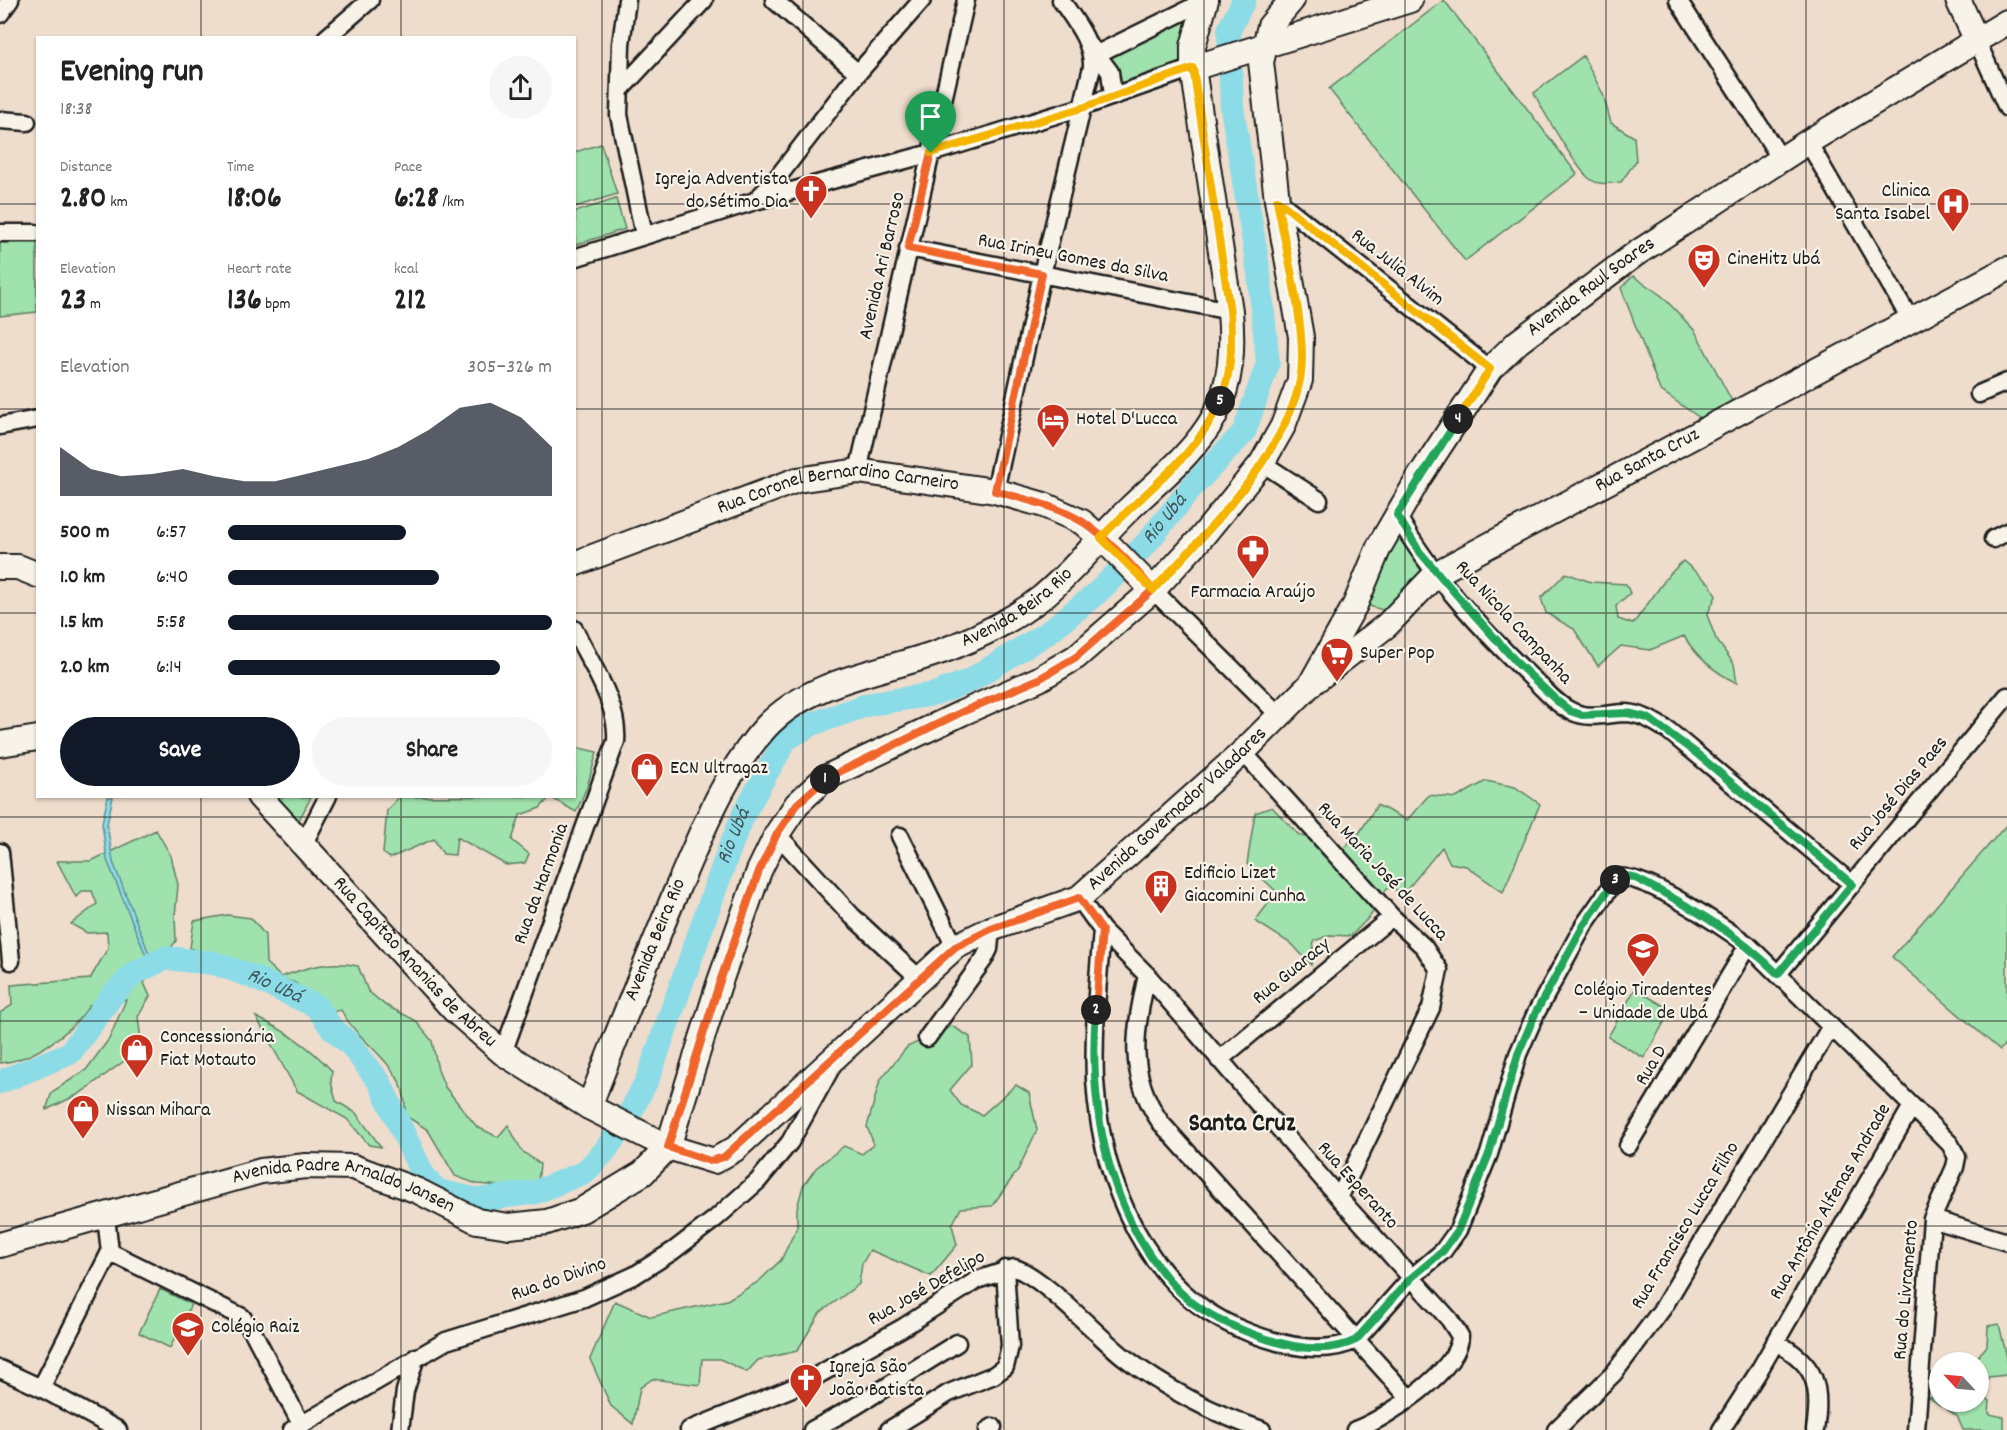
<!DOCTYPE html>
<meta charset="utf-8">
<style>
body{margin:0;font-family:Dekko,sans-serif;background:#f6f6f6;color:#222;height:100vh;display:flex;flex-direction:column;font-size:22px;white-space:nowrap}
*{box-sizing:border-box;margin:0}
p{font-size:20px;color:#767676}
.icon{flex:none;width:33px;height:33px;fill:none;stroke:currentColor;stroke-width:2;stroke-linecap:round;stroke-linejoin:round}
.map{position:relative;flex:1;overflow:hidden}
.drawer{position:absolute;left:36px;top:36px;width:540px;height:762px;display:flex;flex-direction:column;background:#fff;border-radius:0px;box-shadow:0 2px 4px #0004}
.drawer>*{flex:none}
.needle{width:39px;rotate:296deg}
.buttons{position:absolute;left:1929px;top:1352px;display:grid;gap:12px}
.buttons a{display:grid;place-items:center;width:60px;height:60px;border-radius:50%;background:#fff;box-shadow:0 2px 4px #0004;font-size:30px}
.pin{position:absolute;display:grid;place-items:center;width:51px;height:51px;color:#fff;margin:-62px -26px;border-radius:50% 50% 50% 0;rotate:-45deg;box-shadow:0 0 6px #0007}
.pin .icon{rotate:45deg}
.km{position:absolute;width:30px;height:30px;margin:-15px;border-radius:50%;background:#222;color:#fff;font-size:16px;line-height:30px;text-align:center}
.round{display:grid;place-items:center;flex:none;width:63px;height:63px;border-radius:32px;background:#f6f6f6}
.overview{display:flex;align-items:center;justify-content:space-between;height:102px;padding:0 24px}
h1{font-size:33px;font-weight:700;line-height:45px}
.metrics{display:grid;grid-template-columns:repeat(3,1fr);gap:9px;height:102px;padding:6px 24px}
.metrics div{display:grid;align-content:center}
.metrics b{font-size:30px;font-weight:700}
.metrics small{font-size:16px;font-weight:400}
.metrics p{font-size:16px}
.chart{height:168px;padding:12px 24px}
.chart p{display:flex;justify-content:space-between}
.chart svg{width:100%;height:108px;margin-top:6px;fill:#111827;opacity:.7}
.action{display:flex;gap:12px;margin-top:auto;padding:12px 24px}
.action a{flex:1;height:69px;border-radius:36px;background:#111827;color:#fff;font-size:24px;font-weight:700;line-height:69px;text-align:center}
.action a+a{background:#f6f6f6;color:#222}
ul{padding:0 24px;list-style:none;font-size:20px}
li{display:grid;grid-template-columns:96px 72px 1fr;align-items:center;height:45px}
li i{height:15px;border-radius:8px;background:#111827}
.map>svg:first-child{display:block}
</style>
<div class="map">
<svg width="2007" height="1430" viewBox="0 0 2007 1430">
<rect width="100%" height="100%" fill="#eedccc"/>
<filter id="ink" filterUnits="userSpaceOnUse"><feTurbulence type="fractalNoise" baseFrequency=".0167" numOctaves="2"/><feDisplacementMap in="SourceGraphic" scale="12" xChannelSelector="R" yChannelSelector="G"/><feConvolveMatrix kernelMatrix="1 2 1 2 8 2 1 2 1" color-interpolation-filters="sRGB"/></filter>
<g filter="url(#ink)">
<path fill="#a0e2ad" stroke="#5e7f64" stroke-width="1.5" d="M1444,0L1577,174L1465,261L1329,89Z
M1185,14L1184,62L1122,86L1105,56Z
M1583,56L1603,94L1611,123L1634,137L1636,161L1621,182C1610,183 1599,186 1590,179C1577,170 1542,109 1534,93Z
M601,144L617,194L575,207V152Z
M616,199L625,229L575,245V212Z
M37,240V312L0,316V242Z
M1633,276L1662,296L1695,331L1734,405L1700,418L1660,390L1621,288Z
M1394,525L1433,571L1389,612L1363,604Z
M1683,561L1710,584L1716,596L1707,615L1716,639L1734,664L1737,683C1714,672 1697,658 1684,636L1650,650L1621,646L1598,666L1574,629L1546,613L1541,598L1566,573L1591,582L1626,584L1630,593L1616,606L1618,619L1633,624L1668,576Z
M575,747L597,752L587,787L576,812L550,797L540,808L520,815L512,840L529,854L525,863L506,865L457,837L455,855L443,854L434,839L390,858L383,853L387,810L399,797L574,796Z
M1486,781L1515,787L1540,804L1503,892L1466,866L1450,863L1442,847L1405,892L1387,888L1371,915L1351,936L1330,935L1314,941L1311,965L1293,945L1255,921L1277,892L1247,864L1255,813L1272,807L1299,835L1342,850L1360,832L1377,805L1407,820L1429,795L1456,798Z
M273,797H311L298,822Z
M2007,824V1042L2000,1050L1892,957Z
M156,830L171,856L178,885L175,916L176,941L144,983L150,996L138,1017L142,1048L79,1094L46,1110L52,1092L86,1070L109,1039L126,1000L90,1005C71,1033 34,1060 0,1063V1013L12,1005L11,985L90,979L108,948L107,932L87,933L71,924L97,904L92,891H82L76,897L57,861H91Z
M227,915L251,918L265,935L266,963L281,977C307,967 330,960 358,966L368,991L385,1005L415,1020L432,1041L438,1070L445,1087L477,1127L498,1137L508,1125L522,1151L540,1164L538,1182L501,1186L477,1184L455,1176L428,1130L406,1116C405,1107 405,1096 402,1088C391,1058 356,1039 341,1010L331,1012L295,983L190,948L194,921Z
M1635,989L1671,1010L1644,1058L1608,1037Z
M256,1017C287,1032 308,1045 332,1071L331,1082L336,1101L356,1113L381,1147L369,1145L347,1119L297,1091Z
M952,1026L970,1037L972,1064L950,1090L961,1105L982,1115L1016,1085L1029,1093L1037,1130L1018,1170L992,1206L961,1208L952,1225L957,1245L931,1276L870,1250L862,1264L859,1284L820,1313L797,1351L758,1360L747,1372L720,1359H702L700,1385L652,1379L640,1388L633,1424L611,1406L590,1359L615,1301L651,1317L727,1300L758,1282L781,1260L797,1227V1208L803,1186L816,1168L844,1146L862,1154L874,1144L867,1127L880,1080L907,1047Z
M160,1289L191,1304L170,1348L139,1333Z
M1999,1324L2007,1358V1375L1988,1377L1985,1398L1990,1401L1989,1414L2004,1417V1430H1963L1957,1416L1928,1397L1939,1398L1940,1401H1978V1362H1973L1987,1346L1988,1326Z"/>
<path fill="#8cdce8" stroke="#5f8f96" stroke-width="1.5" d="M108,797H113L107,824L113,862L152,961L149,963L107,860L102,823Z"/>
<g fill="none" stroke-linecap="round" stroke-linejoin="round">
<path stroke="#8cdce8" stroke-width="24" id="s1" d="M0,1082L70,1053L111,997L133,974L165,958L214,963L248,975L316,1006L331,1027L351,1045L380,1083L423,1175L437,1191L479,1200L536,1192L585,1172L605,1151L629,1115L648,1078L729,850L745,811L786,739L812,724L870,704L935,694L969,681L1047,633L1097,593L1145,545L1192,487L1244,432L1268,363L1259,274L1232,107L1229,30L1244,0"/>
<g stroke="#1c1c1c" stroke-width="21">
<path id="street" d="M627,0L621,44L619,115L644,235
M774,0L858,73
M1678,0L1781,159
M0,14L10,0
M326,38L370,0
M1977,41L2007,108
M1092,48L1110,72L1113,95
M1093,56L1205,1
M620,90L704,0
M0,120L27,122
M1808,142L1910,319
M756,200L774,182L858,73L922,0
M1277,200L1490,369
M0,233H36
M908,248L1230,311
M574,258L755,201L931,153L1082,107L1193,68
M1979,394L2007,382
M0,426L38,419
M1262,463L1319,500
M858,471L966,0
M995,491L1042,274L1092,67C1093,42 1074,20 1061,0
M1397,515C1431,576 1484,632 1534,680C1546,691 1558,706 1573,712C1591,720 1609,713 1627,713C1643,714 1656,723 1669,731L1852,884
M1993,539L2007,532
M1153,590L1280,716
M1243,752L1392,917L1424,947L1439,970L1431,1008L1339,1198
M777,834L852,916L920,979
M900,836L955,947
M303,845L328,796
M0,852L11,961
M1079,898L1102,930C1098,980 1093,1030 1095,1080C1101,1183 1147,1295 1250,1333C1282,1345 1323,1356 1356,1340L1411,1278L1443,1251L1458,1230L1489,1154L1518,1054L1536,1013L1584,925L1617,878C1643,872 1725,928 1748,945L1912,1106L1757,1374L1721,1430
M1102,930L1147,975L1339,1198L1449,1319L1460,1336C1460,1370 1384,1420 1355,1430
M1778,974L2007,696
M1147,975C1135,1031 1126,1073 1161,1123L1409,1398
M927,1038L984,959L989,949L991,929
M503,1053L616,741C619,703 590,663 574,629
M1219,1060L1392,917
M1912,1106L1950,1144L1957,1157L1955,1167L1932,1219L1916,1430
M1628,1146L1748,945
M106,1217L110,1252
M1932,1219L2007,1242
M110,1252L242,1317L253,1332L301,1424
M1775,1342C1816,1363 1822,1386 1815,1430
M0,1369L41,1388L118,1430
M41,1388L110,1252
M292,1430L446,1341L584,1298L635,1275L673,1251L715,1219L758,1181L790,1142L831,1068
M400,1430L405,1391L416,1357
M689,1430L802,1384L902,1328L977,1280L1014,1268C1042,1275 1097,1336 1124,1357C1166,1389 1212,1413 1262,1430
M812,1430L854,1407L957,1343
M889,1430L949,1393L994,1375L1005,1367L1010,1346L1005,1269
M988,1430L993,1427
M1556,1430L1614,1373L1663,1308L1831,1026"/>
</g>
<g stroke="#1c1c1c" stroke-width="28">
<g id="secondary">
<path d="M1958,0L1977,41"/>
<path d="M1193,68L1410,0"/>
<path id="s2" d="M574,564L797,480L858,471L995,491L1044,505L1082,522L1111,547L1153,590"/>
<path d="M0,567H18L38,575"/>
<path id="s3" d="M1313,680L1355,605L1379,547L1420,476L1490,369L1518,342L1634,255L1808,142L2007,22"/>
<path d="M0,744L38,738"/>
<path id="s4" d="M259,796L454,1010L503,1053L589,1107L668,1147L714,1161L735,1149L955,947L991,929L1079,898L1243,752L1311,684L1387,625L1437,573L2007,269"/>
<path id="s5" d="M589,1107C617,1033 647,961 677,889C702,832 724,773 766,727C815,675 893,672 955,646C985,634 1015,618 1041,598C1073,572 1099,538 1129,509C1158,481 1194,453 1214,417C1232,383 1233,348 1230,311L1193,68V46L1206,0"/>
<path id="s6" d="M0,1245L261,1171L306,1166L353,1167L418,1191L477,1221L509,1226L547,1222L582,1210L643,1173L668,1147L719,984L759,871L777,834L797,804L825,778L962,713L1039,679L1076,657L1153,590L1201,538L1262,463L1283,426L1300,380L1301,337L1277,200L1261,62L1270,26L1292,0"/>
</g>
</g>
<use href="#street" stroke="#f7f3e8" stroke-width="16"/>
<use href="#secondary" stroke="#f7f3e8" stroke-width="24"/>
</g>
</g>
<g fill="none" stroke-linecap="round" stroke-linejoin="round" filter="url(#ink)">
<g stroke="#fff" stroke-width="12">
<path id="split-1" d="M825,779L962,712L1039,679L1076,657L1153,590C1134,567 1109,540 1083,522C1057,506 1024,499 995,491L1042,274L908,248L931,153"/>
</g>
<g stroke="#fff" stroke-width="12">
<path id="split-2" d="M825,779L797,804L777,834L759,871L719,984L668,1147L710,1161L724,1157L955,947L991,929L1079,898L1102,930L1096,1010"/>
</g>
<g stroke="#fff" stroke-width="12">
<path id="split-3" d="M1096,1010C1088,1108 1108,1218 1179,1291C1201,1313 1230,1326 1258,1336C1288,1347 1326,1355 1356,1340L1411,1278L1443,1251L1458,1230L1489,1154L1518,1054L1536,1012L1584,925L1615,880"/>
</g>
<g stroke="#fff" stroke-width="12">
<path id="split-4" d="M1458,419L1397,515L1419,551L1461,600L1519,665L1556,700L1570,711L1582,715L1628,713L1648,718L1696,753L1852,884L1778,974C1735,932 1687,904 1633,877L1625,876L1615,880"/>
</g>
<g stroke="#fff" stroke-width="12">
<path id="split-5" d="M1220,401C1197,458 1141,493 1101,538L1153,590C1203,537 1286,454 1300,380C1309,334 1285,249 1277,200L1490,369L1458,419"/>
</g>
<g stroke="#fff" stroke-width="12">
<path id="split-6" d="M931,153L1082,108L1193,68L1230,311C1232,343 1233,370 1220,401"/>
</g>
<use href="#split-1" stroke="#f0652b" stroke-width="8"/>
<use href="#split-2" stroke="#f0652b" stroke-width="8"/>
<use href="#split-3" stroke="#22a559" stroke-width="8"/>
<use href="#split-4" stroke="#22a559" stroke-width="8"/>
<use href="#split-5" stroke="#f5b400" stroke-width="8"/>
<use href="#split-6" stroke="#f5b400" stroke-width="8"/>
</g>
<path fill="none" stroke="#1c1c1c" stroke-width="1.5" stroke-opacity="0.55" d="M201,0V38M401,0V38M602,0V1430M803,0V1430M1004,0V1430M1204,0V1430M1405,0V1430M1606,0V1430M1806,0V1430M0,204H38M574,204H2007M0,409H38M574,409H2007M0,613H38M574,613H2007M201,796V1430M401,796V1430M0,817H2007M0,1021H2007M0,1226H2007"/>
<defs>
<g id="church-pin" transform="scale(1.725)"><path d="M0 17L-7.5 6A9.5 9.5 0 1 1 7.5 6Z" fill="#c8321e" stroke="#f7f3e8"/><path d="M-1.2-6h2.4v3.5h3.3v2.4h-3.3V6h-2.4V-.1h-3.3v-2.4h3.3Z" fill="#fff"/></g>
<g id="hospital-pin" transform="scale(1.725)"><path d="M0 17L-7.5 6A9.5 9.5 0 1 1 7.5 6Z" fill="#c8321e" stroke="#f7f3e8"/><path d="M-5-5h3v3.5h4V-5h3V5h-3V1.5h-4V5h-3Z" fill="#fff"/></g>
<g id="theatre-pin" transform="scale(1.725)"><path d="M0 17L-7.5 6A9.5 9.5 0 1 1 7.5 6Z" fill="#c8321e" stroke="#f7f3e8"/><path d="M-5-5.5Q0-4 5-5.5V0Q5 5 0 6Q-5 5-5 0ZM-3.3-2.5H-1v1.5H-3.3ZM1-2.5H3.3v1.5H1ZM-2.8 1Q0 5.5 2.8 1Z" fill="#fff"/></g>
<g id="hotel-pin" transform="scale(1.725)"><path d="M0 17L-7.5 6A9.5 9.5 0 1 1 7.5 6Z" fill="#c8321e" stroke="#f7f3e8"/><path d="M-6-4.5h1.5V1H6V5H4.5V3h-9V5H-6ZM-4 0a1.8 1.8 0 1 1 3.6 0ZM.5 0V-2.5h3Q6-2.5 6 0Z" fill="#fff"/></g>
<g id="pharmacy-pin" transform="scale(1.725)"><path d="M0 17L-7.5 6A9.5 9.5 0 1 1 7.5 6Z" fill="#c8321e" stroke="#f7f3e8"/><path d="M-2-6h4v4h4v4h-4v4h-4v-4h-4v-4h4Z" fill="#fff"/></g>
<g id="supermarket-pin" transform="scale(1.725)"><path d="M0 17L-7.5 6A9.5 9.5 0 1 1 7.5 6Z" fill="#c8321e" stroke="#f7f3e8"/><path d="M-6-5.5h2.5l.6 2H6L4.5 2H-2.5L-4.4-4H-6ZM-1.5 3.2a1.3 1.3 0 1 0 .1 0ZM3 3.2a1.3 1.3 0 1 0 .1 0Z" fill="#fff"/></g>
<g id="shop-pin" transform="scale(1.725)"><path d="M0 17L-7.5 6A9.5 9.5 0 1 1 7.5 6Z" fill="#c8321e" stroke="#f7f3e8"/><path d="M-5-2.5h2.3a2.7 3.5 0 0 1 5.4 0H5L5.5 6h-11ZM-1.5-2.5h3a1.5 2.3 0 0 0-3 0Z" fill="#fff"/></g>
<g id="building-pin" transform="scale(1.725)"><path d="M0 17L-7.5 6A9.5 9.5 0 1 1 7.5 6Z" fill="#c8321e" stroke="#f7f3e8"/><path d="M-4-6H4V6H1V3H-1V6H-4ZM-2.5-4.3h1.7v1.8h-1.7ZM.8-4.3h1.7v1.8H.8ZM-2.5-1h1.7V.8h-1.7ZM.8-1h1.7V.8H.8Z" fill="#fff"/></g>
<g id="school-pin" transform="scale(1.725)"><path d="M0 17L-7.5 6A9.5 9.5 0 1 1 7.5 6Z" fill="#c8321e" stroke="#f7f3e8"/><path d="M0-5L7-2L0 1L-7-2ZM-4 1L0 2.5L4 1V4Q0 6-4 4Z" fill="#fff"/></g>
</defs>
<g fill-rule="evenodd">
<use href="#church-pin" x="811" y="191"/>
<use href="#hospital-pin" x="1953" y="204"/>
<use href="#theatre-pin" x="1704" y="260"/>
<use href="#hotel-pin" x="1053" y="420"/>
<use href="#pharmacy-pin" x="1253" y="551"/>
<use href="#supermarket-pin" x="1337" y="654"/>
<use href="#shop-pin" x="647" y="769"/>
<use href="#building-pin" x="1161" y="886"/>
<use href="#school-pin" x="1643" y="949"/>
<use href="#shop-pin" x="137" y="1050"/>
<use href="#shop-pin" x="83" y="1111"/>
<use href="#school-pin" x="188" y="1328"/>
<use href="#church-pin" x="806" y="1380"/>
</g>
<g text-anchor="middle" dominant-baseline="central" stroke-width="4.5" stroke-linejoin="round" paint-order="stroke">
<g font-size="20" fill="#1c1c1c" stroke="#f7f3e8" text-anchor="start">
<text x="788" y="180" text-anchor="end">Igreja Adventista<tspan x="788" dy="23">do Sétimo Dia</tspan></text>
<text x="1930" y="192" text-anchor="end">Clinica<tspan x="1930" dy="23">Santa Isabel</tspan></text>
<text x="1727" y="260">CineHitz Ubá</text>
<text x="1076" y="420">Hotel D'Lucca</text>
<text x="1253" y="593" text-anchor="middle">Farmacia Araújo</text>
<text x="1360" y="654">Super Pop</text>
<text x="670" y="769">ECN Ultragaz</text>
<text x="1184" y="874">Edificio Lizet<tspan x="1184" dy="23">Giacomini Cunha</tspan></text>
<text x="1643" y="991" text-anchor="middle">Colégio Tiradentes<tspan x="1643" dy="23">– Unidade de Ubá</tspan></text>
<text x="160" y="1038">Concessionária<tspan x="160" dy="23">Fiat Motauto</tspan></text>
<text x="106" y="1111">Nissan Mihara</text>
<text x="211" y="1328">Colégio Raiz</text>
<text x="829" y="1368">Igreja São<tspan x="829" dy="23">João Batista</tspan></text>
</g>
<g font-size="20" fill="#1c1c1c" stroke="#f7f3e8">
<text transform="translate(1073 259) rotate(11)">Rua Irineu Gomes da Silva</text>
<text transform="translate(883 266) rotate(-77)">Avenida Ari Barroso</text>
<text transform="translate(1397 268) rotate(38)">Rua Julia Alvim</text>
<text stroke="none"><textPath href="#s3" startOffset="489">Avenida Raul Soares</textPath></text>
<text stroke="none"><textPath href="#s4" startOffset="1772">Rua Santa Cruz</textPath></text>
<text stroke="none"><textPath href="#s2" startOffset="278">Rua Coronel Bernardino Carneiro</textPath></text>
<text stroke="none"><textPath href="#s5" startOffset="702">Avenida Beira Rio</textPath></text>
<text transform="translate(1513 623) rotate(47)">Rua Nicola Campanha</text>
<text transform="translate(1899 794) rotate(-50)">Rua José Dias Paes</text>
<text stroke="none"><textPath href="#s4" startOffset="1182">Avenida Governador Valadares</textPath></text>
<text transform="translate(1382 872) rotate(47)">Rua Maria José de Lucca</text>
<text transform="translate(542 884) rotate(-70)">Rua da Harmonia</text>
<text stroke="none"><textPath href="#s5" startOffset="180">Avenida Beira Rio</textPath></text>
<text stroke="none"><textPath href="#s4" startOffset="228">Rua Capitão Ananias de Abreu</textPath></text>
<text transform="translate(1292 972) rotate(-39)">Rua Guaracy</text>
<text transform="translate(1652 1066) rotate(-59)">Rua D</text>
<text transform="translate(1357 1186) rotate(48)">Rua Esperanto</text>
<text stroke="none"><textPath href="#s6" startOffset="357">Avenida Padre Arnaldo Jansen</textPath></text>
<text transform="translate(1831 1202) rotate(-60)">Rua Antônio Alfenas Andrade</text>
<text transform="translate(1686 1226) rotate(-59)">Rua Francisco Lucca Filho</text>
<text transform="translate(559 1280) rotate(-19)">Rua do Divino</text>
<text transform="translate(927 1289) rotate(-30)">Rua José Defelipo</text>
<text transform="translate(1907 1290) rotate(-85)">Rua do Livramento</text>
</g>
<g font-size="21" font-style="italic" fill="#3e5659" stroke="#f7f3e8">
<text stroke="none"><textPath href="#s1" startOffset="1680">Rio Ubá</textPath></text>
<text stroke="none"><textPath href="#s1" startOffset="1120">Rio Ubá</textPath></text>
<text stroke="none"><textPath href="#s1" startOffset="327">Rio Ubá</textPath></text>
</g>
<g font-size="26" font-weight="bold" fill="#1c1c1c" stroke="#f7f3e8">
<text x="1242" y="1124">Santa Cruz</text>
</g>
</g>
</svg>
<div class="buttons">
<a><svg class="needle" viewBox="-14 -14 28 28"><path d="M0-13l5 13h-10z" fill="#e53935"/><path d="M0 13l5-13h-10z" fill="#767676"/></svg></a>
</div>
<div class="pin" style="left:931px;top:153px;background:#1e9e55"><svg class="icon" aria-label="arrive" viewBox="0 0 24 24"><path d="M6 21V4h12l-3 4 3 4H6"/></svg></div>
<b class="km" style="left:825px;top:779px">1</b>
<b class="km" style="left:1096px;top:1010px">2</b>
<b class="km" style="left:1615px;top:880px">3</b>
<b class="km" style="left:1458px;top:419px">4</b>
<b class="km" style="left:1220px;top:401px">5</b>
<section class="drawer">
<div class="overview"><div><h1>Evening run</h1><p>18:38</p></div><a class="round"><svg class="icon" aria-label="share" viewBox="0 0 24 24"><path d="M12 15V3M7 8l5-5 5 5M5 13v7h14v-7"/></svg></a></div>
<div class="metrics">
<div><p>Distance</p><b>2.80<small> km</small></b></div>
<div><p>Time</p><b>18:06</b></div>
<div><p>Pace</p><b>6:28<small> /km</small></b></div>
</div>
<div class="metrics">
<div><p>Elevation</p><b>23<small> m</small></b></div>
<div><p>Heart rate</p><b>136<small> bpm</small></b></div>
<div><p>kcal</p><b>212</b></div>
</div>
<div class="chart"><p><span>Elevation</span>305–326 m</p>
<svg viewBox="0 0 160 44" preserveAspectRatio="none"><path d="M0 44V24L10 33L20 36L30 35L40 33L50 36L60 38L70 38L80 35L90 32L100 29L110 24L120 17L130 8L140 6L150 12L160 24V44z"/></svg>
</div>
<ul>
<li><b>500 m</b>6:57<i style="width:55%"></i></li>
<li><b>1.0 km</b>6:40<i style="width:65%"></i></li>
<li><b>1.5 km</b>5:58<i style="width:100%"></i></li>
<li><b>2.0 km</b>6:14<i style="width:84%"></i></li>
</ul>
<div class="action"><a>Save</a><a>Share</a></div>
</section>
</div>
